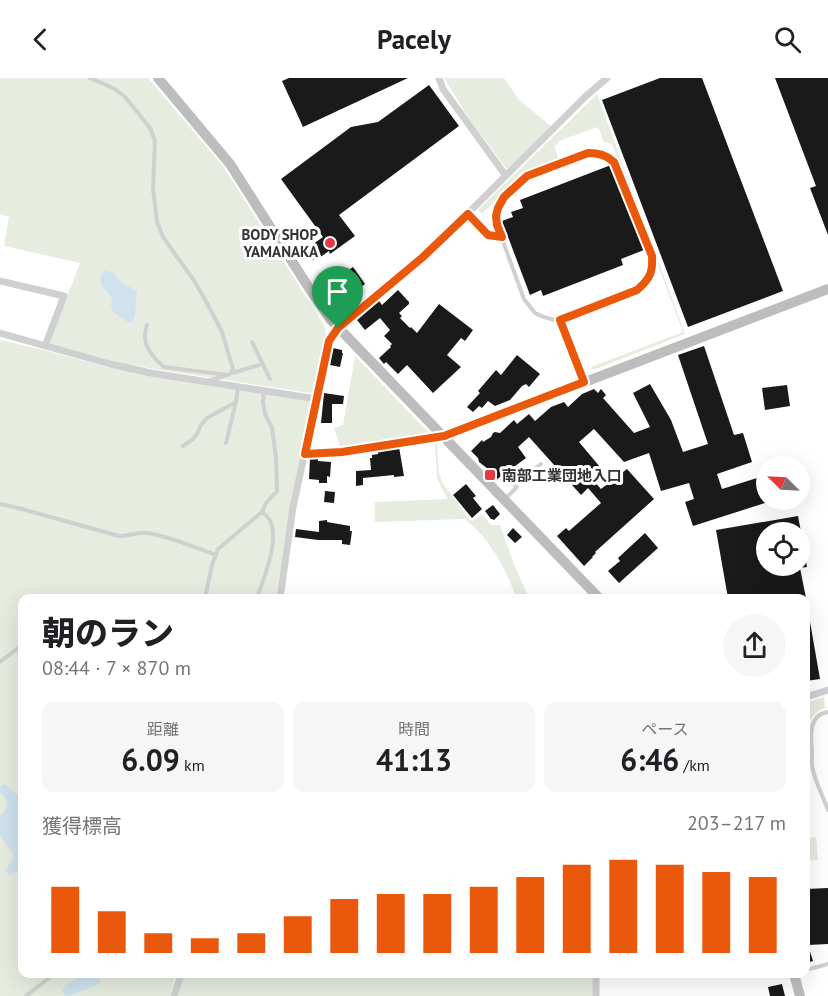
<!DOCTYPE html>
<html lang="ja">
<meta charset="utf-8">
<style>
body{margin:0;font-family:"PT Sans","Noto Sans JP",sans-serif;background:#f6f6f6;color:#202124;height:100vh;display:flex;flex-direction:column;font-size:22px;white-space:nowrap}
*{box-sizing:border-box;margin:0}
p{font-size:20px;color:#757577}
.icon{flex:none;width:33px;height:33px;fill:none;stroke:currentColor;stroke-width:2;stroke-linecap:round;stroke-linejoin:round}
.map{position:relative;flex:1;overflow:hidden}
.drawer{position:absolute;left:18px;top:516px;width:792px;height:384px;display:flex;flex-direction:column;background:#fff;border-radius:12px;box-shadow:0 6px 24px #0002}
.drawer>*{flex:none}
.needle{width:39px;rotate:294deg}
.controls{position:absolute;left:756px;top:378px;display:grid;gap:12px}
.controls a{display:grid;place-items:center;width:54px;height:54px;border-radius:50%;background:#fff;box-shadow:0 6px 24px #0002;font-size:30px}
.pin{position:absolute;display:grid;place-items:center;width:51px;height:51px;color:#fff;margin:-62px -26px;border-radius:50% 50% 50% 0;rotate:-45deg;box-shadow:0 0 6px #0007}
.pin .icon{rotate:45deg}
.round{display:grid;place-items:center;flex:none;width:63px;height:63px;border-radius:32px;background:#f6f6f6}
.summary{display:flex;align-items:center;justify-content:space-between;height:102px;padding:0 24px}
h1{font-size:33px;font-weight:800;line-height:45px}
.figures{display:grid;grid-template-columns:repeat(3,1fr);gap:9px;height:102px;padding:6px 24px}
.figures div{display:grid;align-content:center;border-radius:12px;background:#f6f6f6;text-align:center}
.figures b{font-size:30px;font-weight:800}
.figures small{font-size:16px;font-weight:400}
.figures p{font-size:16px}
.chart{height:168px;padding:12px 24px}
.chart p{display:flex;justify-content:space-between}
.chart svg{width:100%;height:108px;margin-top:6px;stroke:#ea580c;stroke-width:6}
header{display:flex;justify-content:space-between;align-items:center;height:78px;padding:0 24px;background:#fff;font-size:27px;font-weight:800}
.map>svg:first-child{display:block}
</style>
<header><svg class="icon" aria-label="back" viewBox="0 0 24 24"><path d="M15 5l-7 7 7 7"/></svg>Pacely<svg class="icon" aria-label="search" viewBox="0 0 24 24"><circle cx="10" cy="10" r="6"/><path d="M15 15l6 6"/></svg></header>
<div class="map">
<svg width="828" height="918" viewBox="0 0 828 918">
<rect width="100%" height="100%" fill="#fff"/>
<path fill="#e6ecdf" d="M0,0H148L223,88L325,249L327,260L316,312L310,315L154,291L110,283L50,267L54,252L80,185L4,168L9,139L0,136Z
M444,0H504L519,22L551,48L508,91L506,90L470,42Z
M597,16L685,256L593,292L591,289L683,254L612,66L607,64L604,65L598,49L559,63L558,66L554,68L559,82L525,95L482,136L478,132Z
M0,262L48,273L110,290L290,319L308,323L312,327L290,429L276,520H22V896H176L170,918H0Z
M355,278L429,355L428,358L341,372L334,350L343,347Z
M435,365H437L439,395L442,404L470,442L473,443L482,436L491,447H500L515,489L529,520H517C503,487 493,465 465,441L375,444V424L448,421L441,409L437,400Z
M824,619L825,630C799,639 808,672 809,694L806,699V625Z
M816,759L818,782L806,783V760Z
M184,896H593V918H177Z"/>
<path fill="#cfe2ee" d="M106,192C115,194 116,200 123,205C128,209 132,209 137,213L135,238L131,245H129L113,234L111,229L112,220C104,211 94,202 106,192Z
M5,706C11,710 15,719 22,715V791L10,797L6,794C8,787 11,784 14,778L0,757V738C9,730 9,722 0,714V708Z
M85,896H100V904L97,907L69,918L64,917L62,912L66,906Z"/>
<path fill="#1a1a1a" d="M289,0H408L303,49L282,3Z
M660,0H702L783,213L688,249L602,22Z
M775,0H828V157L810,110L816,108Z
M429,7L459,48L339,137L355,158L330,176L329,173L319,180L318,178L313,182L306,171L323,159L281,101L351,49L378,44Z
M611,87L644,172L621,181L623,187L543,218L541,212L530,217L502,143L513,139L511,134L523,130L520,122Z
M353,189L365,206L354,214L352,210L340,219L330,205Z
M398,212L409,224V226L399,235L402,238L400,240L410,250L411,249L417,255L439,226L473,252L465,263L461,260L447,277L461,289L433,315L407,287L398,296L386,284L384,286L379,280L391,269L390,268L392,266L384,258L390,252L380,240L365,252L357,242L379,223L382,227Z
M704,268L734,357L743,355L752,384L717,396L722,411L757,400L765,425L693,448L685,424L694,421L689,405L661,413L649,375L624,384L594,351L579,364L600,389L590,399L601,411L627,391L654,421L595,474L596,475L592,479H593L584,488L557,458L566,450L569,453L601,425L588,410L581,417L529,359L518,369L526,380L496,402L488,391L479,384L478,380L471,373L482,362L483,364L491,359L493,355L495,354L500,355L514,342L517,346L529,336L535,343L551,329L564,324L568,329L582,316L594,311L598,315L601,311L606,317L603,320L634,355L650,349L633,315L650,306L671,342L683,374L708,366L678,277Z
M333,270L342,272V275H343L340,289L330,287Z
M517,277L540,296L529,309L526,306L522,308L510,322L495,328L488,323L482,330L479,328L473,334L467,329L480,315L478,313L496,292L501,297Z
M787,307L790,328L765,332L762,310Z
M324,315L344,318L343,326H332V345H321Z
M399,369L404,398L394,399V397L363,400V407L356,408V393L371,392L370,380H372V377L378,376V373Z
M310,380H318V383L331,384L330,399L327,398V405H319V402L309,401Z
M466,406L476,418L473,420L482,431L472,440L453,417Z
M325,413L335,414L334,425L324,424Z
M493,427L500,436L494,442L492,441H491L485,433Z
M798,438L801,454H766V488H800V468L803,467L807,489L800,490L806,520H728L716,452Z
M327,442V444L350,448V453H352L350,467L342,466V462H318L295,459L296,451L319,454V443Z
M513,450L522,459L515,465L507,457Z
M645,455L658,470L619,505L608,493L620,483L618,480Z
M809,538L820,601L806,603V539Z
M828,810V866L808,867L813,883L806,885V811Z
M782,906L785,918H770L768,909Z"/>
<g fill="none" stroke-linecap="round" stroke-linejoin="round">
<path stroke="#cdcdcd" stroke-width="1.5" stroke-dasharray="3 3" stroke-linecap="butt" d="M312,375L342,374L432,359"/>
<path stroke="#d0d0d0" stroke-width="4" d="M90,0L115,11L125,19L150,50L155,63L153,110L157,144L163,159L195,204L208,227L222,254L233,291L231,295L228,297L164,289C155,282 144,269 145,257C145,254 146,250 147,247
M588,75C599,75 606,77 614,84L652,178C653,200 646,207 627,217L560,242H554L541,238L535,235L524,221L497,147L496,138L501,124L527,98Z
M468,136L488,157L502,159
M560,242L583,304
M252,264L270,301
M232,295L262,286
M208,303L224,298
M226,365L236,324
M183,368L193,361L197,356L201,347L207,340L236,324L238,309
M505,421L517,409L514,406L541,386
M0,426L22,431L119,458C127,458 135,455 143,455C159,454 199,471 216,477
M205,520L212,487L218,471L262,434L266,425L277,413L276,380L272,350L265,336L263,324L264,312
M257,520C263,502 279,464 271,445C270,441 266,437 262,434
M0,584L22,567
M828,634C808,637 811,658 812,673C812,679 811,686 813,692C816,705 823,719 828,732
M806,892L828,886
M26,918L54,896"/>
<path stroke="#d0d0d0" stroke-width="7" d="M439,0L443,11L506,98
M0,203L64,218L45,268
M0,255L110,286L151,295L317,321
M280,520L293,429L329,263L338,250L423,179L441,162L586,18L607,0
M806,619L828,612
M174,918L181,896
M596,918V896"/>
<path stroke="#bdbdbd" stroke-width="10" d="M158,0L230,86L309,210L331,242L599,520
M444,358L828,211
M794,896L800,918"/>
</g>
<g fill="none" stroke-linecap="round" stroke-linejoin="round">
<g stroke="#fff" stroke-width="12">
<path id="route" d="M588,75C599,75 606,77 614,84L652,178C653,194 650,201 637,212L560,242L584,304L444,358L342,374L305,376L329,263L338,250L423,179L468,136L488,157L502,159L497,147L496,138L498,130L504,119L527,98Z"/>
</g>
<use href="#route" stroke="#ea580c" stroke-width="8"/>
</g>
<g fill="#e63946" stroke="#fff" stroke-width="2">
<circle cx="330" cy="165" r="6"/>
<rect x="484" y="391" width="12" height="12" rx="3"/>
</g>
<g text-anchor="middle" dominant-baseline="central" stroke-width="6" stroke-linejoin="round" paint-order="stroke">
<g font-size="15" font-weight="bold" fill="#333" stroke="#fff" text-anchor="end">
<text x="318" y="156">BODY SHOP<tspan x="318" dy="17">YAMANAKA</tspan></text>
<text x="502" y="397" text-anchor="start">南部工業団地入口</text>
</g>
</g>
</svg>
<div class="controls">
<a><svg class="needle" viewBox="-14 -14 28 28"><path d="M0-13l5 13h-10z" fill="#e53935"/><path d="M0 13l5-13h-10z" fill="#757577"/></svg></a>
<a><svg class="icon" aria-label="locate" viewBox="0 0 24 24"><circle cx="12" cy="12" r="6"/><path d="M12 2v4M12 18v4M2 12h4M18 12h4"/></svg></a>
</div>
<div class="pin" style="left:338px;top:250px;background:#1e9e55"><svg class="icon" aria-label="arrive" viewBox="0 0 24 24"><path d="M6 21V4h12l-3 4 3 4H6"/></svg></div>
<section class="drawer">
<div class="summary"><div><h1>朝のラン</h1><p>08:44 · 7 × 870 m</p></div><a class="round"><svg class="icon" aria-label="share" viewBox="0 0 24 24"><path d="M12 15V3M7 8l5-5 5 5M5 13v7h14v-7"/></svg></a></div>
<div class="figures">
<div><p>距離</p><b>6.09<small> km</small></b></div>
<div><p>時間</p><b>41:13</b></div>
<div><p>ペース</p><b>6:46<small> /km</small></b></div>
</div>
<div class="chart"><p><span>獲得標高</span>203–217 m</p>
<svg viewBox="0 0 160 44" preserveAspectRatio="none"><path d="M5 44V17M15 44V27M25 44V36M35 44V38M45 44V36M55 44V29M65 44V22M75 44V20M85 44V20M95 44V17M105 44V13M115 44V8M125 44V6M135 44V8M145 44V11M155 44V13"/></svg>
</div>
</section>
</div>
